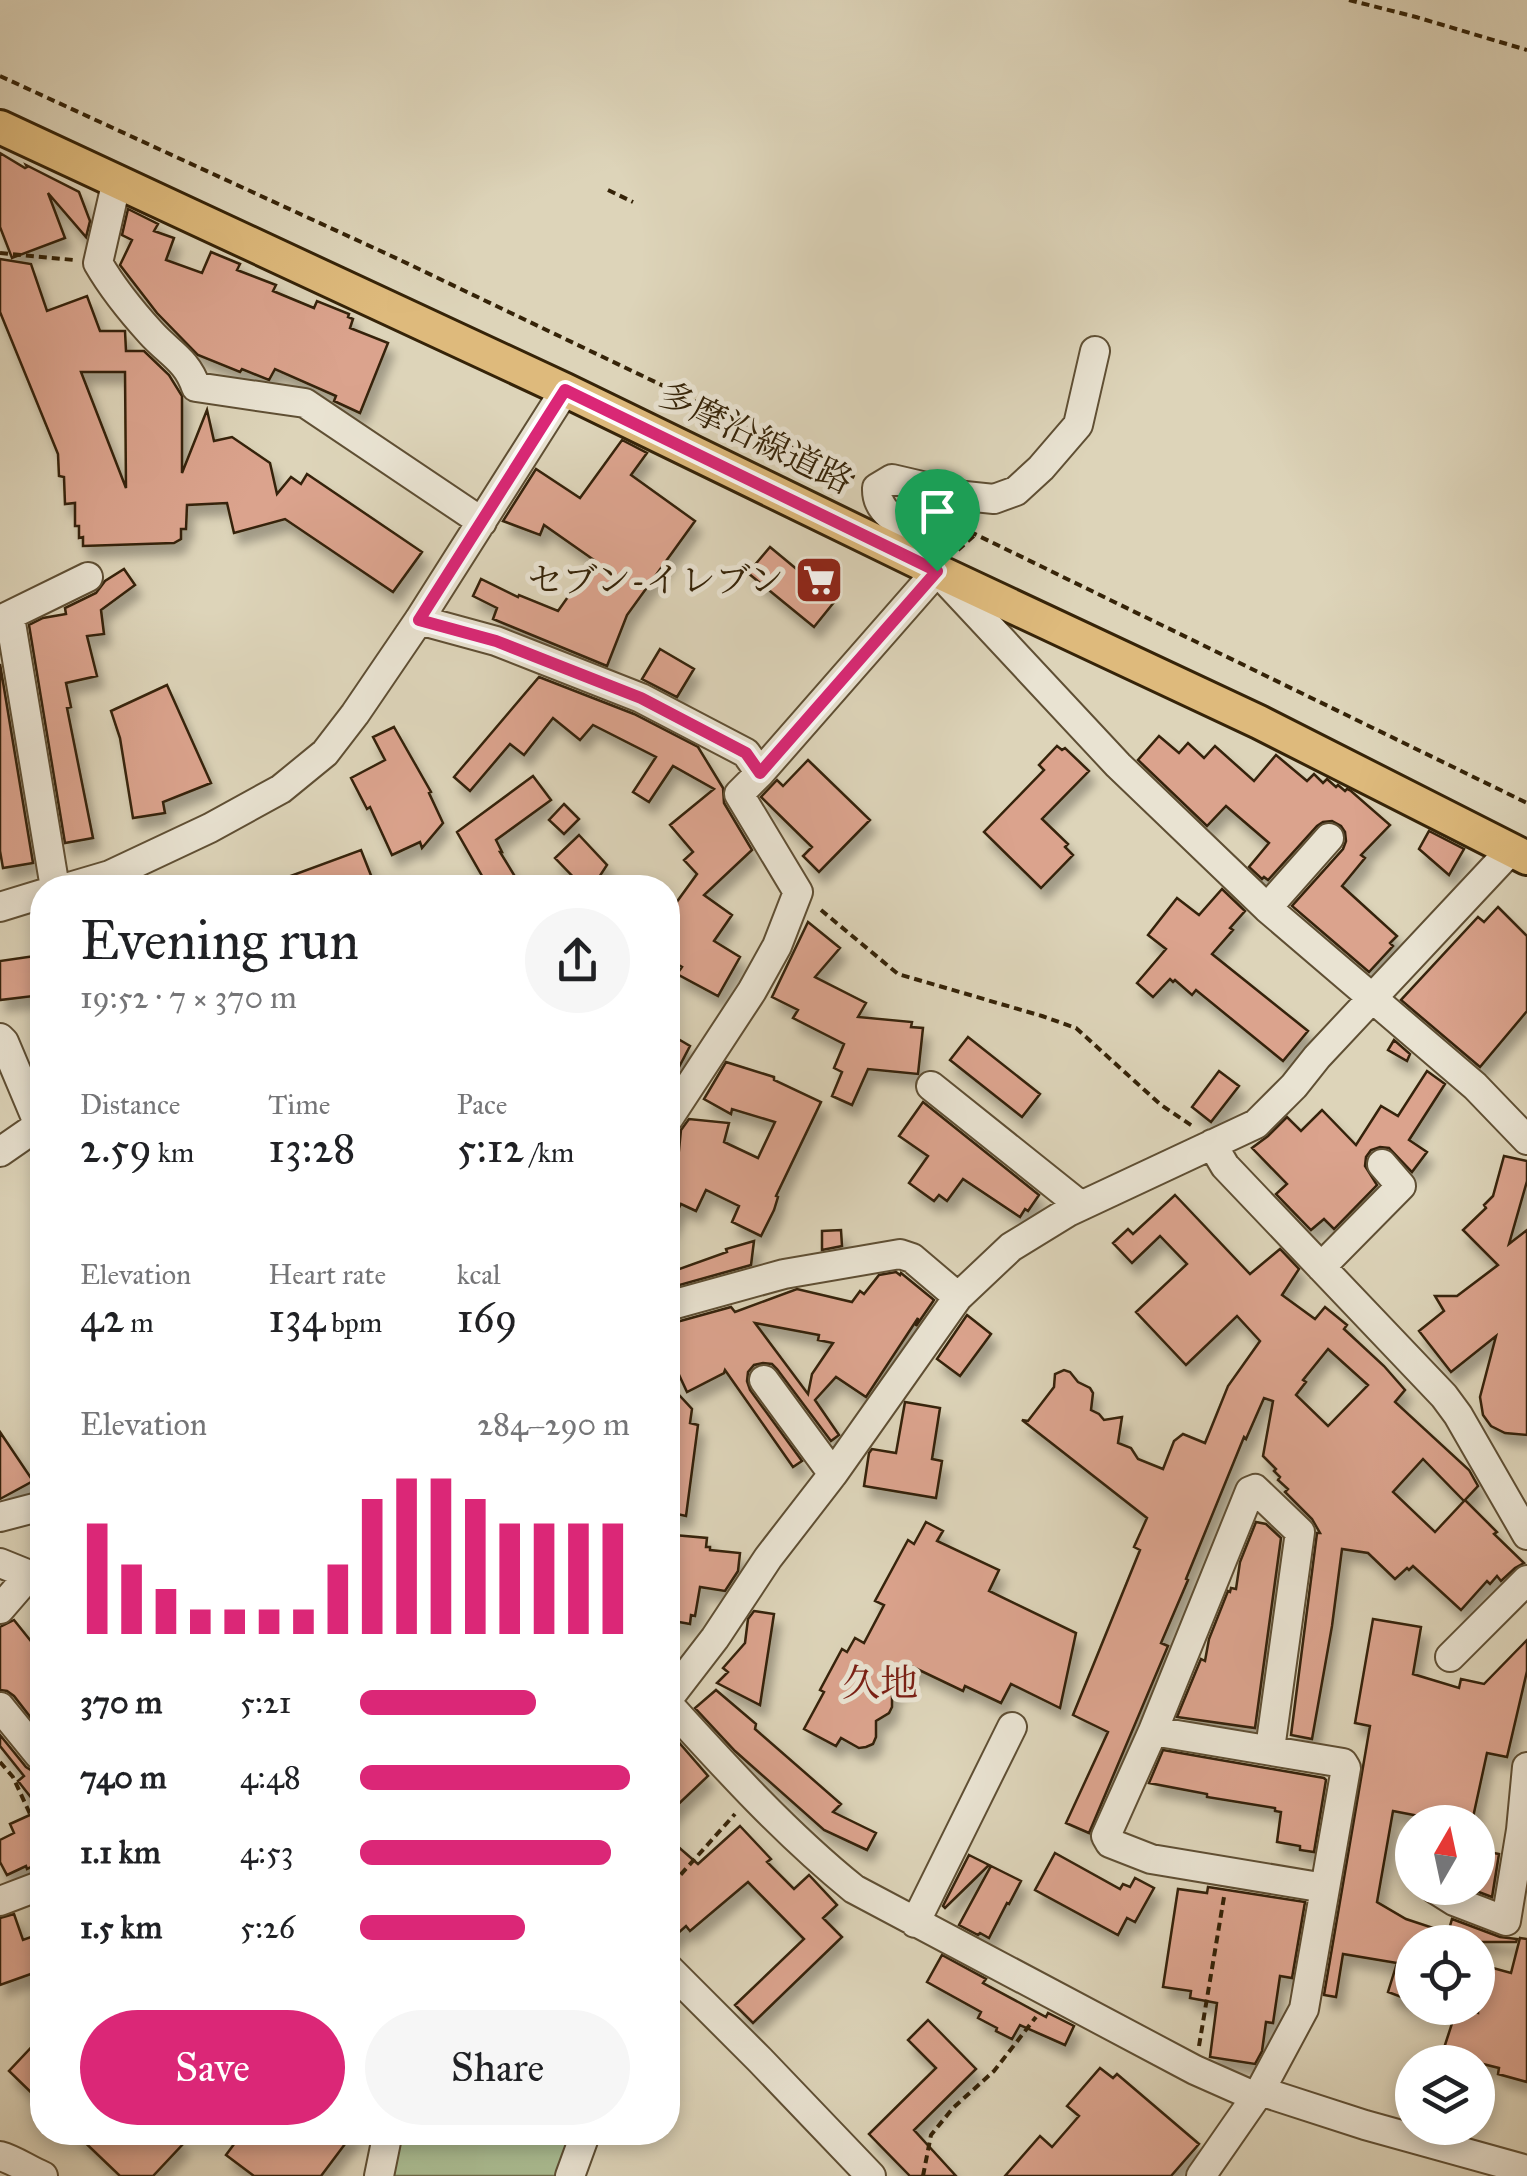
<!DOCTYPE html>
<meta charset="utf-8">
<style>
body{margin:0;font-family:"IM FELL Great Primer","Noto Serif JP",serif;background:#f6f6f6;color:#202124;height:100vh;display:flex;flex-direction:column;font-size:38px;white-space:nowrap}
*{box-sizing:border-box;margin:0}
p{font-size:32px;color:#757577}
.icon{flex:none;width:55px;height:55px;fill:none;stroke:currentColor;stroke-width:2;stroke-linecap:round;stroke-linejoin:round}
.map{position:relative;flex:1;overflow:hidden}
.details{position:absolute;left:30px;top:875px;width:650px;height:1270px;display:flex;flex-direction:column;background:#fff;border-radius:40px;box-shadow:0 5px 15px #0003}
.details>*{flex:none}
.needle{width:65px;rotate:9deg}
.buttons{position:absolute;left:1395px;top:1805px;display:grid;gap:20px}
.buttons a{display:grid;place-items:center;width:100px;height:100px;border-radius:50%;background:#fff;box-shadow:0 5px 15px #0003;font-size:50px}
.pin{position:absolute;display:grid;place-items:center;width:85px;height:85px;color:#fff;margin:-102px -42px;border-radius:50% 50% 50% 0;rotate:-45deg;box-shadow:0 0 10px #0007}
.pin .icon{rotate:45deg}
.round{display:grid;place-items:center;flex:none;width:105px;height:105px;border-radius:52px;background:#f6f6f6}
.summary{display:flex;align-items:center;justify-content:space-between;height:170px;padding:0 50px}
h1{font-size:55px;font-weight:600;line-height:75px}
.figures{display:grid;grid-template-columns:repeat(3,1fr);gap:15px;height:170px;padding:10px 50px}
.figures div{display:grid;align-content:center}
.figures b{font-size:42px;font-weight:600}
.figures small{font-size:28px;font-weight:400}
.figures p{font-size:28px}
.chart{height:280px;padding:20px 50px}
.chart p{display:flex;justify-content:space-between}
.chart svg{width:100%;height:180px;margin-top:10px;stroke:#db2777;stroke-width:6}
.cta{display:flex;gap:20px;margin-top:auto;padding:20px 50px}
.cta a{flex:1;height:115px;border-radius:60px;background:#db2777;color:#fff;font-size:40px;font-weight:600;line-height:115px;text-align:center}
.cta a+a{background:#f6f6f6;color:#202124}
ul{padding:0 50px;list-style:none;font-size:32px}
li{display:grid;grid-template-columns:160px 120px 1fr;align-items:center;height:75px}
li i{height:25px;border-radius:12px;background:#db2777}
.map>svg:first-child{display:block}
</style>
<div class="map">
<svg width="1527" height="2176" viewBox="0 0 1527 2176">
<defs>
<filter id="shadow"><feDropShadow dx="6" dy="11" stdDeviation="5" flood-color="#0004"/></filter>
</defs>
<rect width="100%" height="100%" fill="#ddd4b9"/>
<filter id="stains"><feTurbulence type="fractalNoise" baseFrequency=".002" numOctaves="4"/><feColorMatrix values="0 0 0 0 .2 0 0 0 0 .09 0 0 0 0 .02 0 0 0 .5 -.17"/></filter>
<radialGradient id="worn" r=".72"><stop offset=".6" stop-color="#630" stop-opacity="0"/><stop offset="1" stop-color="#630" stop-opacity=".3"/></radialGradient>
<path fill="#abbe94" stroke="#70704e" stroke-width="2.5" d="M401,2133H580L564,2176H393Z"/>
<path fill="#dba38d" stroke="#352308" stroke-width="2.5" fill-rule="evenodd" filter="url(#shadow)" d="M0,153L25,168L27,167L26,165L79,192L90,221L86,237L48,193L65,238L12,258L0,227Z
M128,209L158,224L154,231L174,238L166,260L202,273L211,252L240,264L237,270L276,285L273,291L314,308L317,301L349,314L348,317L353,319L350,328L388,343L360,413L334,401L336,396L275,369L269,380L242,369L240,372L198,355L157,313L120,265L132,240L122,235Z
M0,259L31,264L47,311L87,296L100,331H125L126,351H144L169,375L182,396V473L207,410L214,441L232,437L270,463L277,494L291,477L301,484L307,474L422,552L393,592L285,519L234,533L227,503L187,505L186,529H181V539L174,543L83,546V537L79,538V526H75V503L65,504L64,477L59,476L58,454L0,312ZM81,372H125L126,488Z
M622,440L647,453L631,475L695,521L627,615L607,666L493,619L497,608L473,596L481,579L518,597L519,595L558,611L594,560L544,525L540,535L503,521L536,469L580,498Z
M770,547L835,601L814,627L748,573Z
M124,569L135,585L101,610L104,634L87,636L97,676L66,683L71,707L67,708L93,838L65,843L29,625L43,618L66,614L65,608L96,593L105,581Z
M660,649L694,669L677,697L642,679Z
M0,664L33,863L3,868L0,851Z
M539,677L634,714L698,747L723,788L724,803L752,850L704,895L732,915L714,941L740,957L718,996L677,974L682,967L668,959V914L697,874L684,860L693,852L670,825L714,789L673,766L649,802L633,792L656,757L593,725L580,740L553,718L524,755L510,744L470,791L454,777Z
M167,685L211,783L163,802L165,813L133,818L120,738L111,711Z
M394,727L431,792L429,793L443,823L422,848L420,842L392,855L370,807L367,809L351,778L385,760L373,737Z
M1159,736L1179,753L1188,743L1204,758L1215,746L1254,781L1276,755L1307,781L1314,774L1323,783L1327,779L1336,787L1338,785L1345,791L1347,789L1351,791L1390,825L1361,855L1365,858L1342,886L1397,936L1390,943L1393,946L1369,972L1292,906L1343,849L1346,841L1345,832L1341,826L1332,821L1323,822L1317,826L1268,880L1264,877L1262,879L1249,867L1269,843L1226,806L1207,826L1138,760Z
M1057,746L1062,750L1065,748L1089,771L1042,819L1068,844L1065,847L1073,855L1041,888L984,832L1044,770L1039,765Z
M808,760L870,820L819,872L803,856L812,847L761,797L777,780L783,786Z
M533,776L551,800L496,840L502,852H500L522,888H489L457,832Z
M564,804L579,819L564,834L549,820Z
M1429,831L1464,849L1449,875L1419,849Z
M579,835L607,865L592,888H584L555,858Z
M361,850L372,878L364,882L366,888H267L266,885Z
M1222,889L1245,911L1230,928L1233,930L1212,954L1308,1031L1283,1061L1196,990L1192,995L1175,980L1173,982L1170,979L1153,997L1137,983L1166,949L1148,935L1177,898L1199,915Z
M1498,907L1527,936V1011L1480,1067L1401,1000L1478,917L1484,922Z
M808,922L840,948L815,977L866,1003L858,1017L912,1022L911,1027L923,1028L918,1074L868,1069L852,1105L832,1096L842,1072L834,1068L844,1044L793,1018L798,1010L772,997Z
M42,955V995L0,1000V961Z
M668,1033L690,1046L668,1088Z
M968,1037L1040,1094L1022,1117L950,1060Z
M1394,1040L1410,1054L1407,1061L1388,1050Z
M726,1062L774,1077V1080L821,1102L776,1196L778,1197L774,1210L761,1236L732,1222L739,1206L706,1190L696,1211L681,1204L668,1229V1155L678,1160L681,1130L689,1119L729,1123L724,1142L758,1158L775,1122L732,1109L731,1114L704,1099Z
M1219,1071L1239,1086L1211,1122L1192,1107Z
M1427,1071L1445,1084L1409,1140L1427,1152L1412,1172L1389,1148L1380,1147L1371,1150L1366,1157L1365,1166L1377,1185L1334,1229L1324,1219L1311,1230L1276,1194L1287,1184L1252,1148L1268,1136L1287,1117L1301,1131L1322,1110L1356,1145L1381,1106L1398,1116Z
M923,1102L1039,1195L1028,1211L1025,1209L1020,1217L963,1179L947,1201L939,1195L934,1201L909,1183L928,1156L899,1136Z
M1504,1156L1527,1161V1181L1509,1244L1527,1230V1435L1505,1433L1491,1426L1483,1415L1480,1397L1496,1336L1451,1372L1419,1331L1444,1311L1435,1296H1457L1498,1265L1463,1230L1486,1208L1484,1205L1493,1196Z
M1175,1195L1250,1274L1280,1249L1299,1269L1282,1295L1315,1319L1325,1307L1347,1325L1344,1329L1384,1366L1405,1390L1395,1402L1469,1470L1478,1486L1464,1501L1423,1459L1393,1492L1435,1532L1465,1500L1497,1532L1494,1534L1524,1563L1515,1568L1501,1581L1497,1576L1490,1584L1487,1581L1461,1610L1413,1566L1409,1570L1407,1568L1395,1579L1368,1553L1342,1549L1332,1626L1312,1739L1291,1735L1317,1533H1320L1312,1519L1285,1492L1288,1489L1278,1480L1280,1477L1274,1471L1276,1469L1263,1456L1273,1401L1264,1398L1246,1439L1244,1437L1186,1579L1188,1580L1161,1643L1168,1646L1089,1833L1066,1823L1108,1732L1073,1715L1140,1550L1134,1547L1147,1518L1022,1420L1028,1421L1054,1387L1055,1374L1064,1370L1070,1372L1078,1382L1090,1388L1093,1393L1091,1410L1099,1414L1104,1420L1122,1417L1118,1443L1131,1448L1138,1459L1163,1469L1174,1441L1183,1434L1205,1443L1228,1386L1260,1341L1237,1316L1186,1365L1136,1312L1187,1264L1160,1236L1132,1263L1113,1243L1128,1229L1133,1234ZM1328,1349L1368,1385L1328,1426L1296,1395L1306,1382L1303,1380Z
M841,1230L842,1246L822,1250V1231Z
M754,1241L751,1265L669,1288L668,1273L727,1252L726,1249Z
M896,1272L900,1275L901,1273L934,1300L916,1326L918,1318L866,1397L836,1377L815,1400L839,1435L831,1441L777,1369L772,1364L763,1363L754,1365L748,1372L747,1381L750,1390L802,1461L793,1467L725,1370L724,1373L687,1392L668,1351V1325L673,1323L731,1307L735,1312L797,1289L852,1302L860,1291L864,1294L879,1275ZM755,1323L819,1335L818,1340L833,1343L812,1374L808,1394Z
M967,1315L991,1334L960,1376L937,1359Z
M668,1383L692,1409L690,1423L698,1425L686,1516L668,1512Z
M905,1402L940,1408L932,1459L942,1461L936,1498L864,1486L869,1453L872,1449L896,1453Z
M0,1432L33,1481L0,1499Z
M926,1522L943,1531L937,1541L999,1570L989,1591L1076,1633L1060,1708L1011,1684L1001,1703L965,1686L963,1691L913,1667L907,1681L892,1692V1707L889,1713L876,1721V1737L873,1744L866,1747L859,1748L841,1738L836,1746L804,1729L824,1692L820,1690L842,1649L847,1652L855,1638L864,1643L884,1605L875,1601L908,1540L914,1544Z
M1256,1522L1266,1524L1281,1538L1255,1728L1177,1717L1201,1659L1205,1661L1209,1639L1228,1591L1230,1592L1231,1588L1236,1589L1240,1562Z
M674,1535L707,1538L706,1547H710V1550L740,1553L738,1571L725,1591L700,1587L695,1616L691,1615L690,1624L668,1620V1590Z
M754,1611L774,1614L760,1705L717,1683L728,1672L723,1668L745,1643L748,1619Z
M1373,1619L1421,1627L1413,1674L1459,1688L1461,1679L1484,1684L1527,1640V1671L1507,1757L1487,1753L1472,1822H1450L1393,1811L1377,1902L1406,1919L1448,1933L1452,1919L1500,1937L1517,1939L1516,1942H1412V2001L1388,1992L1397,1963L1343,1954L1336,1997L1324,1995L1370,1726L1355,1723Z
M14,1620L42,1655V1732L14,1696L7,1691L0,1690V1627Z
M716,1690L756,1724L755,1729L841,1804L833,1812L876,1833L867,1850L824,1830L735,1751L695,1708Z
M669,1731L708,1776L668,1814V1732Z
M0,1735L26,1767L34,1772H42V1862L27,1869L26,1866L7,1875L0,1862V1840L14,1833L10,1824L41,1810L18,1781L24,1776L0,1746Z
M1163,1750L1324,1778L1326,1780L1314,1852L1300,1850V1846L1277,1842L1281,1812L1275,1811V1808L1207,1797V1794L1149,1783Z
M740,1826L771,1859L767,1862L794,1889L809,1875L837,1905L823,1918L842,1937L753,2023L735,2005L804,1939L748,1882L690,1931L686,1926L668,1942V1838L698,1864Z
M1478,1850L1499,1854L1492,1897L1468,1888H1478Z
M1055,1853L1120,1889L1123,1884L1130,1887L1135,1878L1154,1888L1135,1922L1127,1918L1118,1935L1035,1890Z
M969,1855L989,1865L945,1908L943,1906Z
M991,1866L1021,1881L1009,1904L1007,1903L989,1938L980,1933L978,1935L959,1925Z
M1208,1887L1305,1902L1292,1978L1280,1976L1273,2023L1266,2022L1262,2051L1255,2064L1210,2057L1217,2003L1190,1998L1191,1991L1163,1987L1178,1889L1207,1893Z
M14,1914L23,1940L42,1933V1970L0,1985V1918Z
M1520,1938L1527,1939V2082L1498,2074L1499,2068L1475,2062L1476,2059L1444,2048L1457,2008L1478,2013V1964L1511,1973Z
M942,1955L986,1979L983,1983L1046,2017L1048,2013L1074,2026L1065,2045L1020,2025L1012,2039L996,2031L997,2028L978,2018L981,2012L927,1982Z
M928,2020L976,2069L914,2130L956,2176H910L869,2134L936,2068L908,2040Z
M42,2036V2103L9,2071Z
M1100,2068L1113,2078L1117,2074L1199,2144L1171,2176H1005L1040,2136L1052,2147L1079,2116L1067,2106Z
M74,2132H171L183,2144L153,2176H120Z
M243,2132H354L321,2176H254L226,2155Z"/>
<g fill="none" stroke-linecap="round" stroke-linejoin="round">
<g stroke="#5f4f34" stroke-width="32">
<path id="minor" d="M117,180L98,263C113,289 131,311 151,333C169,353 187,360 196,387L305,403L482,522
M1095,351L1078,425L1041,468L1016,491L994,499L965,496L892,479L877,488C876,517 906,522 921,542C927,551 932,562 937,571L1118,765L1267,908L1475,1086L1527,1140
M10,617L55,888
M0,620L88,577
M419,620L496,641L641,698L746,753L760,773
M66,888L110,875L210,828L281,789L325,753L355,714L419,620L565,390
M0,907L42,894
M1267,908L1329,838
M0,1038L4,1042L39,1125L0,1152
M931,1086L1081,1206
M668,1119L752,991L777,946L798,892L739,794L760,773L937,571
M1212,1144L1225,1166L1444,1396L1458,1415L1527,1535
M1321,1267L1401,1186L1382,1164
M668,1306L784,1274L900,1254L912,1258L958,1297
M764,1380L833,1474
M0,1517L42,1506
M0,1563L42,1580
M0,1609L19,1587
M1450,1657L1527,1580
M668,1699L715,1638L768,1558L833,1474L958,1297L1011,1247L1068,1212L1256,1124L1294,1086L1317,1057L1511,850
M668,1704C727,1769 786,1834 854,1889L1195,2070L1256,2097
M0,1707L39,1755
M1153,1731L1343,1763L1346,1768L1304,2009L1260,2091L1201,2176
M1270,1749L1300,1532L1255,1489L1250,1491L1153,1731L1106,1836L1110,1843L1151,1859L1325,1888
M1435,1889L1454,1901L1506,1921L1521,1830L1527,1767
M0,1901L42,1885
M915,1923L1012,1727
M668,1968L760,2060L871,2176
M1260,2091L1365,2125L1527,2170
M0,2156C15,2160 28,2170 43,2176
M379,2176L388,2132
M570,2176L586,2132"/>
</g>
<g stroke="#352308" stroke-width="38">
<path id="major" d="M0,127L565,390L937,571L1259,722L1527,858"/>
</g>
<path stroke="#352308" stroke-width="4" stroke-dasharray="8 5" stroke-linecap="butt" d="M1349,0L1416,17L1527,50
M0,76L398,259L856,478
M608,190L633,202
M0,253L74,260
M946,520L1527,803
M958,550L976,534
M821,910L898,974L1042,1016L1076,1028L1161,1105L1194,1127
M0,1762L13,1777L42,1840
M668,1897L675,1881L735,1814
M1199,2046L1224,1897
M923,2176L931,2135L953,2108L994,2071L1036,2017"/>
<use href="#minor" stroke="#e9e3d2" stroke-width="28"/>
<use href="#major" stroke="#deba7c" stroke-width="32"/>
</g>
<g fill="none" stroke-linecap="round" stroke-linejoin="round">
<g stroke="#fff" stroke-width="20">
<path id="route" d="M565,390L937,571L760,773L746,753L641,698L496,641L419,620Z"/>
</g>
<use href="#route" stroke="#db2777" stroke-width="12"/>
</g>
<defs>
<g id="supermarket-square" transform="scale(2.5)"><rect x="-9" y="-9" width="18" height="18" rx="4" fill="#8f2418" stroke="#e9e3d2"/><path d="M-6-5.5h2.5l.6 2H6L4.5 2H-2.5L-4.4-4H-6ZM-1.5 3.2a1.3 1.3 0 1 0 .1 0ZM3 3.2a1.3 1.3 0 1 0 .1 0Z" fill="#fff"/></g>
</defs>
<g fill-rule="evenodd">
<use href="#supermarket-square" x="819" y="580"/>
</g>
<g text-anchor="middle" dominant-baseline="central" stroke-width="10" stroke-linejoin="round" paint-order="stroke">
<g font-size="35" fill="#352308" stroke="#e9e3d2">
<text transform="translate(756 438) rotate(26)">多摩沿線道路</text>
</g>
<g font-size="35" fill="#352308" stroke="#e9e3d2" text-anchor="end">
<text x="784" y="580">セブン-イレブン</text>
</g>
<g font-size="38" fill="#7a1f14" stroke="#e9e3d2">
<text x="880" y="1683">久地</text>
</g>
</g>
<rect width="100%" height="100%" filter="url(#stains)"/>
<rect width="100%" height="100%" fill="url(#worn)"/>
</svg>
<div class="buttons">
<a><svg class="needle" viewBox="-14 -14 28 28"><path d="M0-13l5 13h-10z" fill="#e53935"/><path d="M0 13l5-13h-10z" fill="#757577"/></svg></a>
<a><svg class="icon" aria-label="locate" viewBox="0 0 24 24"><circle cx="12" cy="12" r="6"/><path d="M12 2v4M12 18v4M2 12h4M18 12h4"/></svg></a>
<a><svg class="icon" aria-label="layers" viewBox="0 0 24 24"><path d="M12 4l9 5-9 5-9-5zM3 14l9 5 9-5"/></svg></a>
</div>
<div class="pin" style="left:937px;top:571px;background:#1e9e55"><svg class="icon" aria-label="arrive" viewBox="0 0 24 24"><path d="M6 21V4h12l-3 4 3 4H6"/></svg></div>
<section class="details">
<div class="summary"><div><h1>Evening run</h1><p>19:52 · 7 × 370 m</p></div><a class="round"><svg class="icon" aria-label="share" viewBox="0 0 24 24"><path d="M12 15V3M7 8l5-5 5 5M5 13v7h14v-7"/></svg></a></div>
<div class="figures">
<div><p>Distance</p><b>2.59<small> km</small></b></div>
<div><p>Time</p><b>13:28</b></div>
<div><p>Pace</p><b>5:12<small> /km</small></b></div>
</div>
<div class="figures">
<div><p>Elevation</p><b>42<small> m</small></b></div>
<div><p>Heart rate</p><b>134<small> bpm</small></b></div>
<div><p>kcal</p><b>169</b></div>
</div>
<div class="chart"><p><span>Elevation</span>284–290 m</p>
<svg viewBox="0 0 160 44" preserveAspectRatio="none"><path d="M5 44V17M15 44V27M25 44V33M35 44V38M45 44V38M55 44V38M65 44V38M75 44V27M85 44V11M95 44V6M105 44V6M115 44V11M125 44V17M135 44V17M145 44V17M155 44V17"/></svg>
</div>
<ul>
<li><b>370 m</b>5:21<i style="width:65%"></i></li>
<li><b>740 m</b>4:48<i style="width:100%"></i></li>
<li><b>1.1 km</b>4:53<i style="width:93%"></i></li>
<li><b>1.5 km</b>5:26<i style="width:61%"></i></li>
</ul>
<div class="cta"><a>Save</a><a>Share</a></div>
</section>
</div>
